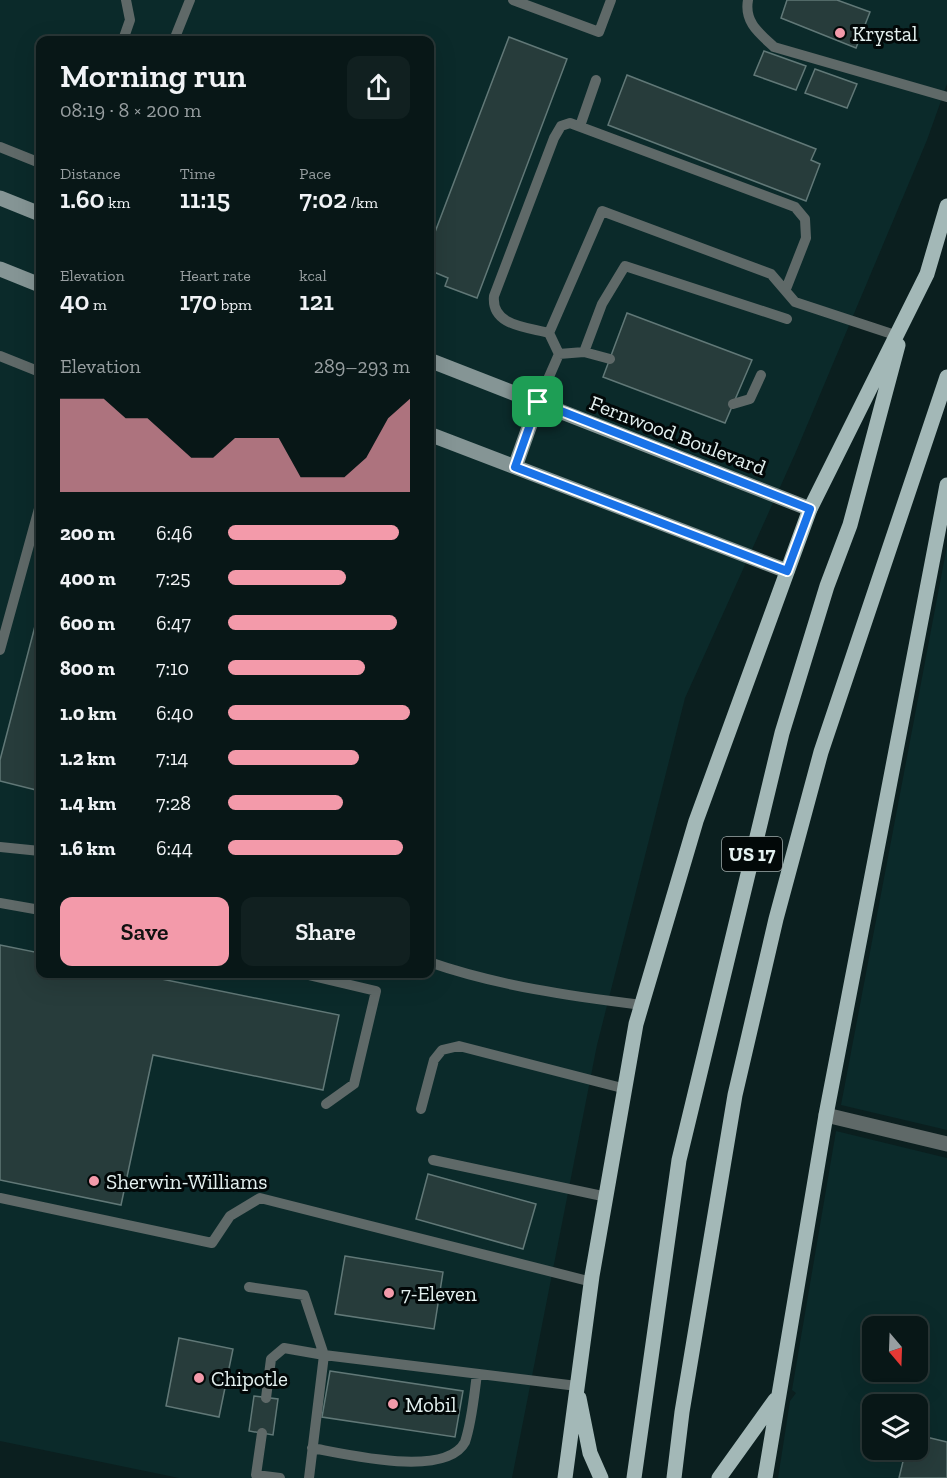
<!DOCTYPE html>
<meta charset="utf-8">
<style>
body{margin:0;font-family:"Zilla Slab",serif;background:#112020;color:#f1f3f6;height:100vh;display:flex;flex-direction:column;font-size:22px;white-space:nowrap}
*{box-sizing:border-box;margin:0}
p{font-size:20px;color:#989fa1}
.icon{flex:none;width:33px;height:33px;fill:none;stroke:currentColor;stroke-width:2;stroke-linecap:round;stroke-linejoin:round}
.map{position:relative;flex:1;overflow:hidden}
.drawer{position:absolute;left:36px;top:36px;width:398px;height:942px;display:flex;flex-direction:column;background:#081717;border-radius:12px;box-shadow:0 6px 24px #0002,0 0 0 2px #293636}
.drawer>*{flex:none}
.needle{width:39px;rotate:161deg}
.controls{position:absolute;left:862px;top:1316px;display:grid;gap:12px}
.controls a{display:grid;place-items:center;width:66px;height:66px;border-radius:12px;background:#081717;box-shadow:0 6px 24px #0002,0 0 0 2px #293636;font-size:30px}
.pin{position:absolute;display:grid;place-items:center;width:51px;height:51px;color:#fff;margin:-26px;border-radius:12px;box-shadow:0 3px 9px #0006}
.round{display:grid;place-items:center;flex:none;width:63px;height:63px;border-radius:12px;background:#112020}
.headline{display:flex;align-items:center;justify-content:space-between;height:102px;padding:0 24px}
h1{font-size:33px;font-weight:600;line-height:45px}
.metrics{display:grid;grid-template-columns:repeat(3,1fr);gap:9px;height:102px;padding:6px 24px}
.metrics div{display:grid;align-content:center}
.metrics b{font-size:26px;font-weight:600}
.metrics small{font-size:16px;font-weight:400}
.metrics p{font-size:16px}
.chart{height:168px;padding:12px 24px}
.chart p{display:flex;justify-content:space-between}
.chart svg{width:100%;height:108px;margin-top:6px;fill:#f39aaa;opacity:.7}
.cta{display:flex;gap:12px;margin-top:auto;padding:12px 24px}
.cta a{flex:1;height:69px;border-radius:12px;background:#f39aaa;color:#111;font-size:24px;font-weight:600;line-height:69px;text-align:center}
.cta a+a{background:#112020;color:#f1f3f6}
ul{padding:0 24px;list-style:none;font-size:20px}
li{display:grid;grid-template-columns:96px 72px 1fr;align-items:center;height:45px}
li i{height:15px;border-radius:8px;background:#f39aaa}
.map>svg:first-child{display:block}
</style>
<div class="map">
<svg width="947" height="1478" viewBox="0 0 947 1478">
<rect width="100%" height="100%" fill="#0b1f1f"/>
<path fill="#0b2a2a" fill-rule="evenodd" d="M0,0H947V84L927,140L795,454L685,698L597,1045L512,1478H179L0,1441ZM40,40H429V974H40Z
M947,546V1130L841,1105Z
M836,1131L947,1158V1478H778L790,1401L796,1393L792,1390ZM873,1326H918V1371H873ZM873,1404H918V1449H873Z"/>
<path fill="#273c3b" stroke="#617877" stroke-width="1.5" d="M787,0H837L870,12L856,48L781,18Z
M509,37L567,59L477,298L445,286L448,278L429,270V248Z
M764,51L806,66L796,90L754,75Z
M815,69L857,84L847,108L805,93Z
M627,75L816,149L811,160L820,164L806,201L608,125Z
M627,313L752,360L725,423L603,377Z
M40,607V791L0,781V760Z
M0,945L40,953V974H137L339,1015L323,1090L153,1055L121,1205L0,1180Z
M428,1174L536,1204L523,1249L416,1219Z
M345,1256L443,1272L434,1329L335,1314Z
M179,1338L233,1349L219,1417L166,1406Z
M330,1371L463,1391L455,1437L322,1417Z
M254,1396L278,1399L273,1435L249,1431Z
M918,1435L947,1442V1478H899L906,1449H918Z"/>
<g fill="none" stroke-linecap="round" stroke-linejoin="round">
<path stroke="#5f6968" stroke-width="10" d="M513,0L599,32L611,0
M748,0C744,22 759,33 774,47L947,97
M123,40L130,20L126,0
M174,40L190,0
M580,126L596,80
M0,147L40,163
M429,148H430
M549,333C527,327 491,326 494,296L554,138L561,126L570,123L795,207L805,219L806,238L786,289
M584,352L602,304L625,266L787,319
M559,354L584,352L610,359
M0,356L40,372
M538,402L559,354L549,333L602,211L771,274L795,302L895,335
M733,404L750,399L761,375
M0,650L40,505
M0,847L40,851
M0,903L40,910
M429,962C498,986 570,996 642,1005
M304,974L376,991L354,1084L326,1104
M421,1109L434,1060L442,1050L459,1046L626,1089
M433,1160L607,1197
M0,1198L212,1243L230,1216L260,1198L592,1282
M249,1287L304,1295L324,1355L284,1348L271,1359L266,1398
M262,1433L256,1475L280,1478
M312,1448C350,1455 446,1478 465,1442C472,1421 474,1396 477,1374
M309,1478L324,1355L577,1386"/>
<path stroke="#5f6968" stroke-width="15" d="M826,1115L947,1144"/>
<path stroke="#859595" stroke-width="15" d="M0,198L40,214
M0,269L40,285
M429,360L810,509
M429,434L787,571
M515,467L538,402"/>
<path stroke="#a3b8b7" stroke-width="15" d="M579,1398L590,1453L601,1478
M565,1478L592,1276L636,1024L696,821L810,509L927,274L947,206
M634,1478L679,1160L782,733L827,586L850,525L898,345
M674,1478L682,1412L735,1095L776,919L821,752L947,377
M719,1478L775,1400
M765,1478L826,1115L947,485"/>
</g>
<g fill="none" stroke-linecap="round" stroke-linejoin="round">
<g stroke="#fff" stroke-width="12">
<path id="route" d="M538,402L810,509L787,571L515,467Z"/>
</g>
<use href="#route" stroke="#1a73e8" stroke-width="8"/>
</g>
<g fill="#f39aaa" stroke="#020808" stroke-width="2">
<circle cx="840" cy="33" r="6"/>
<circle cx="94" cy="1181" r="6"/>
<circle cx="389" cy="1293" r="6"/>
<circle cx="199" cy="1378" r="6"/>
<circle cx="393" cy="1404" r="6"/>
</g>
<g text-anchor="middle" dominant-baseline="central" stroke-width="6" stroke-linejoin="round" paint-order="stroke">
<rect fill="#020808" stroke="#a0abaa" stroke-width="1.5" x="722" y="837" width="60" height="34" rx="4.5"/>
<g font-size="20" font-weight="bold" fill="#e4f1f0">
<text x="752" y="854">US 17</text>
</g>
<g font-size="21" fill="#e4f1f0" stroke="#020808" text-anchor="start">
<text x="852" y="33">Krystal</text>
<text x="106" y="1181">Sherwin-Williams</text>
<text x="401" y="1293">7-Eleven</text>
<text x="211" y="1378">Chipotle</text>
<text x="405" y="1404">Mobil</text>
</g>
<g font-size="21" fill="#e4f1f0" stroke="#020808">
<text transform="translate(678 435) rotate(21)">Fernwood Boulevard</text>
</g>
</g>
</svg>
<div class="controls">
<a><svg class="needle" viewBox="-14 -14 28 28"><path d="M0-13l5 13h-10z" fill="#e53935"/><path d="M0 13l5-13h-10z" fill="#989fa1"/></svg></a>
<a><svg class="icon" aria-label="layers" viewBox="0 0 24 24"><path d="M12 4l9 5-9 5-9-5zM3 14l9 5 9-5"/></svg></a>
</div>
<div class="pin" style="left:538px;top:402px;background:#1e9e55"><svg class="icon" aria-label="arrive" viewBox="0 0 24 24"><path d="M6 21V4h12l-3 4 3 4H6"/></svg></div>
<section class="drawer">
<div class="headline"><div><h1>Morning run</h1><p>08:19 · 8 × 200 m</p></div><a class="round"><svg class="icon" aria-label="share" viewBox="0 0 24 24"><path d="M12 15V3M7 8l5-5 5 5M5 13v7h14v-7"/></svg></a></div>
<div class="metrics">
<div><p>Distance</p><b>1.60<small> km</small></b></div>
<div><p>Time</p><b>11:15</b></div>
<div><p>Pace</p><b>7:02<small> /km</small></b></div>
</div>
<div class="metrics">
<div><p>Elevation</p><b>40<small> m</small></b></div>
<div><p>Heart rate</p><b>170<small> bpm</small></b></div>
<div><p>kcal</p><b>121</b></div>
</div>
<div class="chart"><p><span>Elevation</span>289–293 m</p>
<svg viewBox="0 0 160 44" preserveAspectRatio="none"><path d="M0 44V6L10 6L20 6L30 14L40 14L50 22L60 30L70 30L80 22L90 22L100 22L110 38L120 38L130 38L140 30L150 14L160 6V44z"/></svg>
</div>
<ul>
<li><b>200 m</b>6:46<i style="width:94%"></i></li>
<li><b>400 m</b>7:25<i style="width:65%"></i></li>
<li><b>600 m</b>6:47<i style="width:93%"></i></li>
<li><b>800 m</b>7:10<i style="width:75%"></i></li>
<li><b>1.0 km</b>6:40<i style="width:100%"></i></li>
<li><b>1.2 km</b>7:14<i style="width:72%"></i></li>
<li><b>1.4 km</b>7:28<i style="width:63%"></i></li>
<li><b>1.6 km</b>6:44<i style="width:96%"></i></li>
</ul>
<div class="cta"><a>Save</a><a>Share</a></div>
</section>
</div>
